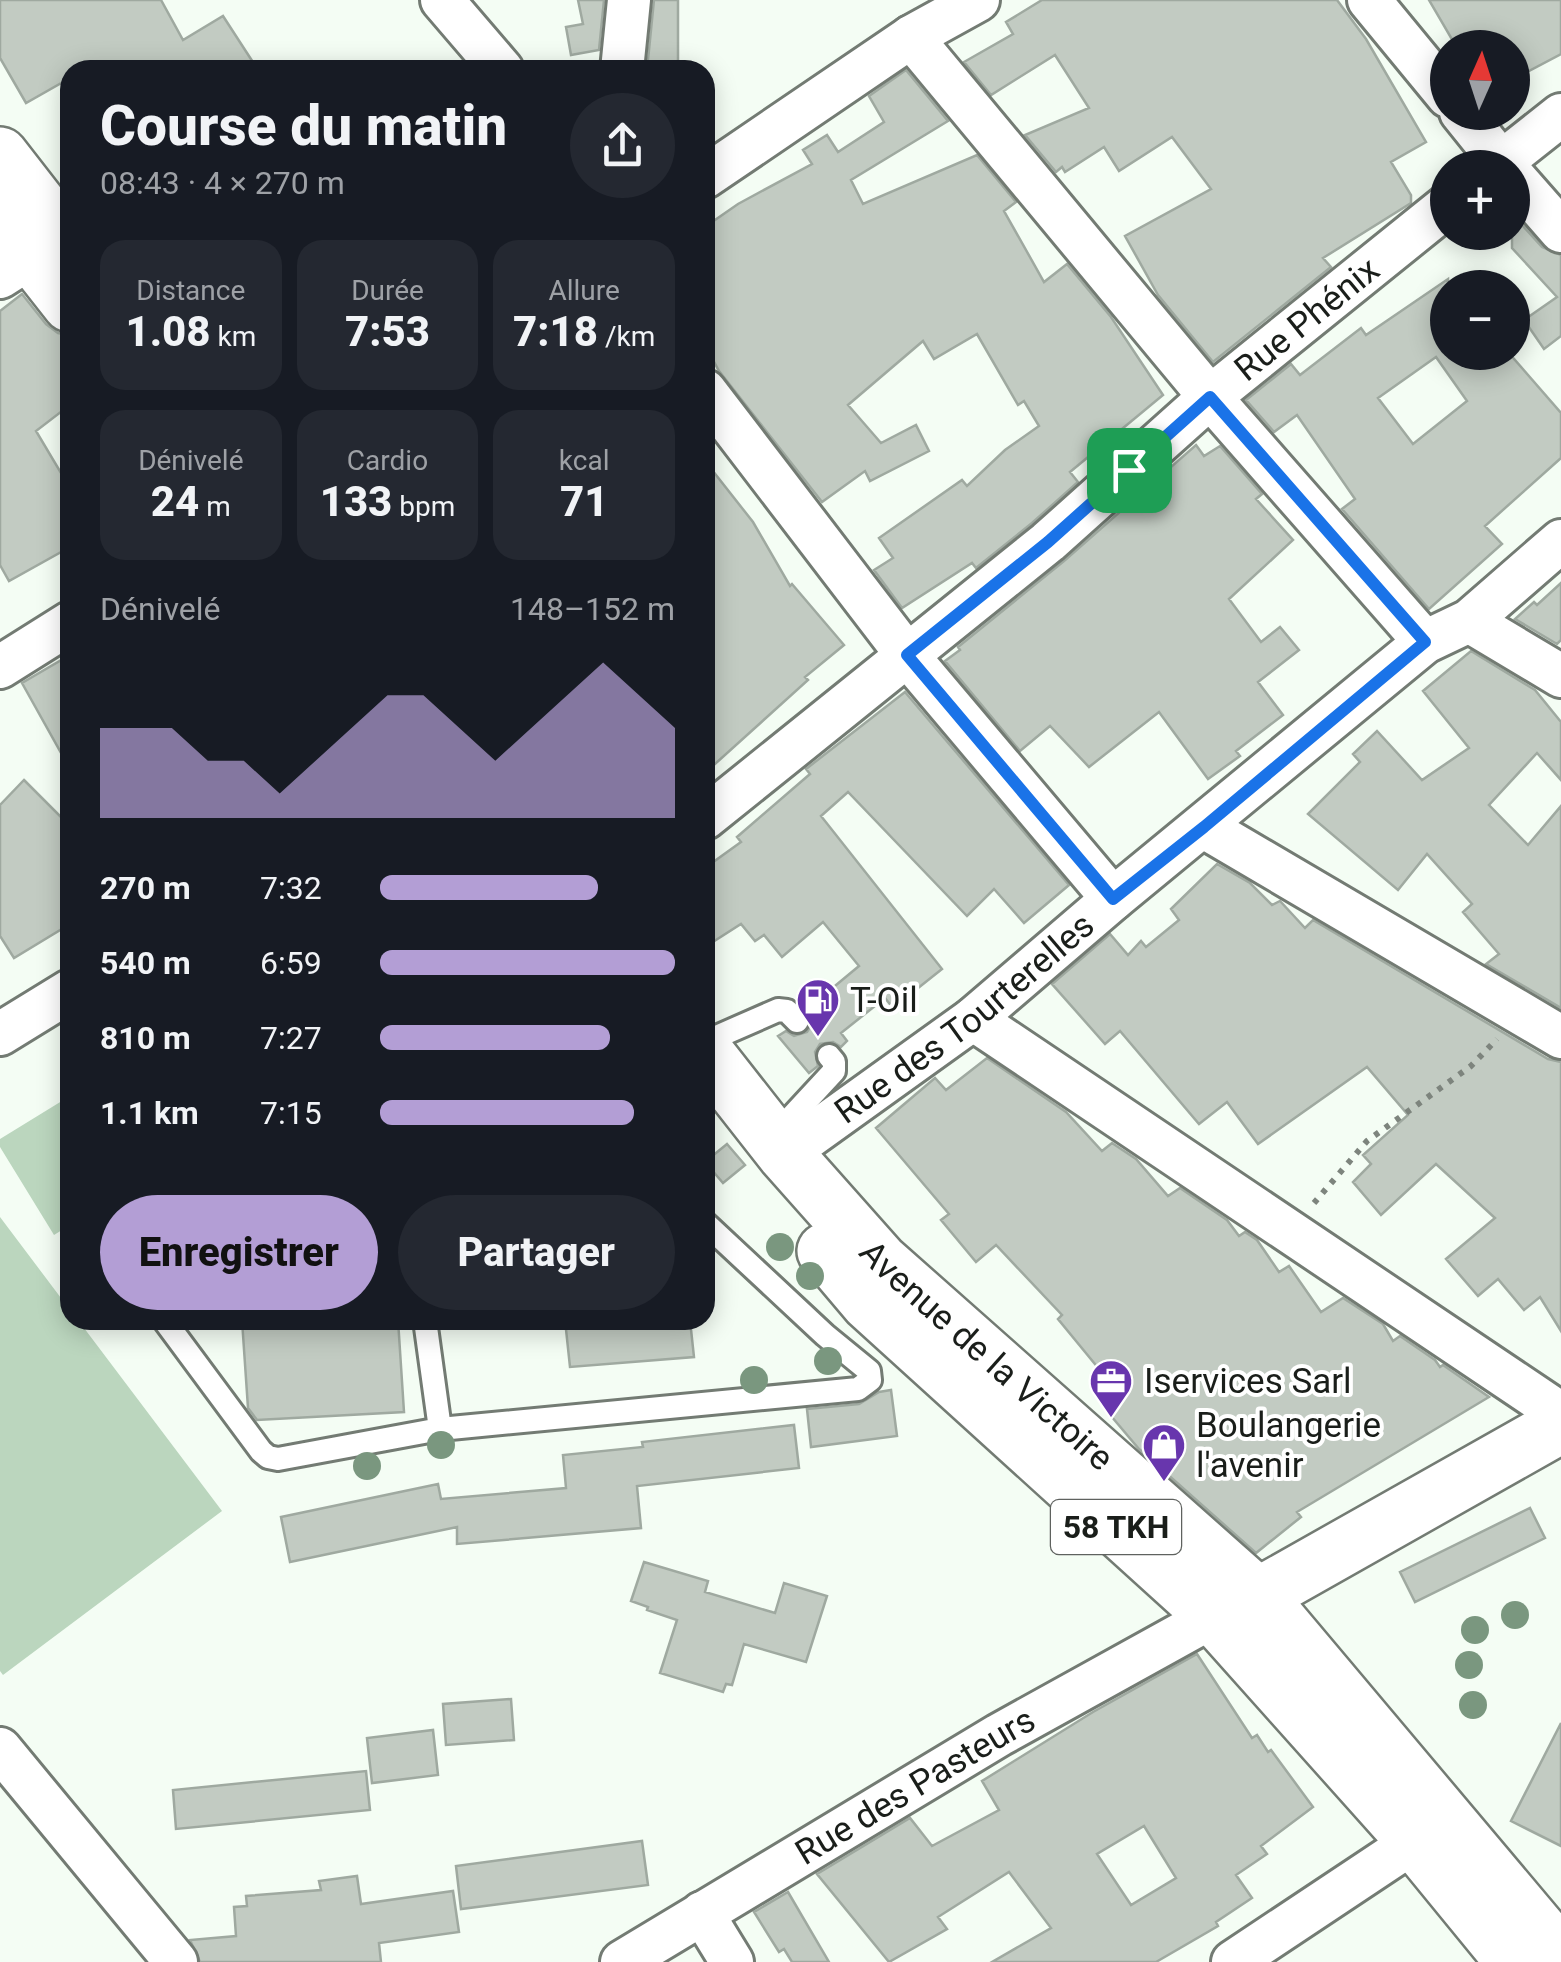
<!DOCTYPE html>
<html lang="fr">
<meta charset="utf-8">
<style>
body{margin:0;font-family:Roboto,sans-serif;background:#242831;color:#f1f3f6;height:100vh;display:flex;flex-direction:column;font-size:38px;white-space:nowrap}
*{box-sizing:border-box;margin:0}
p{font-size:32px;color:#9ea1a6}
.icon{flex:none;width:55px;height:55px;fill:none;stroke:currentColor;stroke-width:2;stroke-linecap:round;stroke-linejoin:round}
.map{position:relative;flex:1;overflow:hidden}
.panel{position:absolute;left:60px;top:60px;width:655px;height:1270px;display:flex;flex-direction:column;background:#171b24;border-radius:30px;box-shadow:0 5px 25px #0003}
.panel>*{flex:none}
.needle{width:65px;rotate:3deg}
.tools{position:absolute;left:1430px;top:30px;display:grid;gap:20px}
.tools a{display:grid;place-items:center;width:100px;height:100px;border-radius:50%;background:#171b24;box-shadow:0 5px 25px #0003;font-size:50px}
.pin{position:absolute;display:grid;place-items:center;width:85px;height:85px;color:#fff;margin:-42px;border-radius:20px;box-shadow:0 5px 15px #0006}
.round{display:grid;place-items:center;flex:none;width:105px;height:105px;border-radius:52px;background:#242831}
.overview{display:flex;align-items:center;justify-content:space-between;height:170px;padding:0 40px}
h1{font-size:55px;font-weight:800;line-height:75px}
.figures{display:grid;grid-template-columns:repeat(3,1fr);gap:15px;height:170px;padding:10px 40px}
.figures div{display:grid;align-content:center;border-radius:25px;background:#242831;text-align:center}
.figures b{font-size:42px;font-weight:800}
.figures small{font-size:28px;font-weight:400}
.figures p{font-size:28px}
.chart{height:280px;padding:20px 40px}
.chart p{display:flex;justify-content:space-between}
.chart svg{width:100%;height:180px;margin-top:10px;fill:#b39ed5;opacity:.7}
.primary-button{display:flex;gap:20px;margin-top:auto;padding:20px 40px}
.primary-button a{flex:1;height:115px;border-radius:60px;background:#b39ed5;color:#111;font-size:40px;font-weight:800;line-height:115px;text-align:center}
.primary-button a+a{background:#242831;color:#f1f3f6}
ul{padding:0 40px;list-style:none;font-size:32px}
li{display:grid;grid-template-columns:160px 120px 1fr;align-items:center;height:75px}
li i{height:25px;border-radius:12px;background:#b39ed5}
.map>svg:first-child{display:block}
</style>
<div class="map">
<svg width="1561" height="1962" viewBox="0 0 1561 1962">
<rect width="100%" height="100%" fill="#f4fdf4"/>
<path fill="#bbd6be" d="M70,1096V1225L54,1235L0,1147V1139Z
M0,1217L70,1310V1320H78L222,1511L3,1675L0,1671Z"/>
<path fill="#c2cbc2" stroke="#9fa9a0" stroke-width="2.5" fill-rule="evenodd" d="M0,0H161L183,40L223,16L258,70H70V78L26,103L0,58Z
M578,0H604L599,50L571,55L566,27L583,24Z
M654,0H678V70H647Z
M1042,0H1337L1366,39L1426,142L1391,162L1411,195V203L1323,258L1331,267L1213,362L1158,295L1125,236L1211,189L1172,137L1119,171L1104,147L1065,172L1062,167L1056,172L1025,135L1089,108L1055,55L991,95L964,62L1013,34L1006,22Z
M1429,0H1561V54L1512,80V48H1457Z
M906,70L948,121L851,180L863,204L977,155L1016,202L1004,211L1044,282L1067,264L1111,317L1163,395L1070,472L1078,482L1032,523L976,568L972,563L902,608L874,570L893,558L879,538L962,480L967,486L1005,450L1039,426L1024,401L1018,405L977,334L934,359L923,341L848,405L881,443L916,425L929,451L870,481L865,471L822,502L719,371L705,345V227L738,204L812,164L803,150L827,135L838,152L884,122L869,96Z
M1512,214L1542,247L1561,255V336L1544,349L1524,320L1557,297L1512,248Z
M1448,279V349L1442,352H1508L1561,413V458L1485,526L1502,544L1429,609L1342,509L1355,499L1297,415L1274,432L1246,400L1291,364L1300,375L1361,328L1366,335ZM1436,357L1467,401L1413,444L1378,398Z
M22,294L46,324L58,333L70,335V405L36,431L70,488V547L9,581L0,565V311Z
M1196,445L1204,456L1220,446L1262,494L1256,499L1293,540L1229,599L1261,642L1280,627L1299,650L1258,682L1283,715L1236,751L1240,756L1208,779L1159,712L1089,767L1050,726L1020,751L945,661L960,650L958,647L1064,561Z
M705,461L753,522L790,586L792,584L844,645L805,677L808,680L705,773Z
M1561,583V640L1557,644L1515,619L1534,602L1537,605Z
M1471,651L1535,690L1561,722V780L1537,753L1489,805L1528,845L1561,806V1008L1486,964L1499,954L1463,912L1472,904L1427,854L1398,890L1308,814L1360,762L1353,754L1377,731L1422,780L1469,748L1423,691Z
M70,655V769L22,683Z
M905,692L1069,885L1024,923L994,889L967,916L848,792L821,816L942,969L893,1008L885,998L841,1033L847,1041L841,1047L833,1042L820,1044L815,1052L818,1066L809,1073L778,1036L786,1031L794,1036L807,1032L812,1024L809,1012L820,1003L818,1000L859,966L823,922L782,957L764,935L755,941L741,924L705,947V868L741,842L737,837L810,774L806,769Z
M24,780L70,826V924L14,958L0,936V805Z
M1217,864L1250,883L1272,905L1280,901L1305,928L1313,920L1548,1059L1561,1062V1331L1540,1297L1524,1310L1498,1279L1478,1296L1446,1259L1495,1218L1436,1164L1381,1215L1353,1182L1371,1164L1363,1155L1408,1115L1367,1067L1258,1144L1227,1102L1199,1124L1120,1031L1105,1044L1052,984L1110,934L1128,955L1141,941L1146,947L1179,920L1171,909Z
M987,1058L1066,1112L1102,1151L1112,1143L1136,1159L1168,1196L1180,1188L1227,1220L1239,1236L1245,1232L1257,1240L1279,1272L1289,1266L1321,1312L1343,1298L1383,1324L1393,1341L1400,1336L1435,1360L1440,1367L1443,1365L1489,1397L1297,1512L1301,1517L1256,1553L1139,1449L1106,1410L1122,1397L1058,1319L1062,1315L996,1245L976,1262L941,1220L949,1214L876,1128L935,1078L946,1090Z
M727,1144L745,1165L723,1183L705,1162Z
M242,1320H398L404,1412L257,1420L248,1408Z
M565,1320H690L694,1357L570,1367Z
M891,1390L897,1436L811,1447L807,1409L859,1404L879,1392Z
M794,1425L799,1468L637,1486L641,1528L457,1544V1527L290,1562L281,1517L438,1484L441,1499L566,1488L563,1455L643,1447L642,1442Z
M1530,1508L1545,1538L1415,1602L1400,1572Z
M644,1562L708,1581L705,1592L775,1613L784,1583L827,1596L806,1662L744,1644L732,1685L726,1684L723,1692L660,1673L677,1620L647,1610L648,1607L631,1601Z
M1197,1654L1252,1738L1257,1735L1268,1752L1271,1750L1313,1807L1261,1846L1267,1854L1236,1875L1252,1898L1216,1922L1218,1926L1156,1962H992L1051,1928L1009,1872L938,1917L947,1929L889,1962L817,1874L910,1818L932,1846L999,1810L982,1781L1093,1712ZM1144,1826L1176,1878L1131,1905L1097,1854Z
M511,1699L514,1740L446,1745L443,1704Z
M1561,1723V1846L1511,1821Z
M433,1730L438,1775L372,1783L367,1738Z
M366,1771L370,1810L176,1829L173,1790Z
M642,1841L648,1885L461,1909L456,1866Z
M357,1876L361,1904L453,1891L459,1932L379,1943L381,1962H200L190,1940L236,1936L234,1907L247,1906L246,1896L321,1890L319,1881Z
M788,1892L829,1962H792L784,1949L779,1952L754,1912Z"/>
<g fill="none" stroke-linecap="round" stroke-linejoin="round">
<g stroke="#737b73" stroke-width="28">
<path id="lane" d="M705,1042L778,1010L787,1011L797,1021
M772,1138L834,1071V1062L829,1056
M164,1320L261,1451L268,1457L278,1459L440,1429L858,1389L870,1380L869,1371L825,1335L705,1223
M425,1320L440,1429"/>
</g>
<g stroke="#737b73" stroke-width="48">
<g id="street">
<path d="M442,0L502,70"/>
<path d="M1369,0L1448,96"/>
<path d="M911,37L1210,397L1425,642"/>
<path d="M622,70L629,0"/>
<path d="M1461,112L1506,168"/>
<path d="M1494,168L1561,115"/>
<path d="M1512,175L1561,231"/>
<path d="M705,177L911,37L978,0"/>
<path d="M0,277L33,256"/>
<path d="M705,391L907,655L1113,899"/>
<path d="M1469,621L1561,676"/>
<path d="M0,667L70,623"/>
<path id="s1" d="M705,818L1048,542L1210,397L1448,205"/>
<path d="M1204,827L1561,1037"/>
<path d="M973,1019L1561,1414"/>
<path d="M0,1034L70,991"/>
<path id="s2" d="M785,1154L973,1019L1113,899L1425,642L1469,621L1561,541"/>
<path d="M0,1749L176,1962"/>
<path d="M702,1913L732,1962"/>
<path id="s3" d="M622,1962L999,1735L1214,1616"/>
<path d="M1233,1962L1415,1841"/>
</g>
</g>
<g stroke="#737b73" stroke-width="60">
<path id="secondary" d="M1258,1596L1561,1425"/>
</g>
<g stroke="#737b73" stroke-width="60">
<g id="highway">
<path d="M0,155L70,245"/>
<path d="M4,220L70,304"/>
<path id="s4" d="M705,1052L785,1154L880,1261L1258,1596L1561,1956"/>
<path d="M825,1251L869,1303L1214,1616L1415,1841L1514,1962"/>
</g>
</g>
<path stroke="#7d847d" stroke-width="6" stroke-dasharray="5 8" stroke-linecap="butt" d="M1314,1203L1367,1141L1471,1066L1497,1039"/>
<use href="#lane" stroke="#fff" stroke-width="22"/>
<use href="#street" stroke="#fff" stroke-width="42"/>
<use href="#secondary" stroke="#fff" stroke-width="55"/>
<use href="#highway" stroke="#fff" stroke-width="55"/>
</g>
<g fill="#7a977f">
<circle cx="780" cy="1247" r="14"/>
<circle cx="810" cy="1276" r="14"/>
<circle cx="828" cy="1361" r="14"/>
<circle cx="754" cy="1380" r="14"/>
<circle cx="441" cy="1445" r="14"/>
<circle cx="367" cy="1466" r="14"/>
<circle cx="1515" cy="1615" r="14"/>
<circle cx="1475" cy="1630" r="14"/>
<circle cx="1469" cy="1665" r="14"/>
<circle cx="1473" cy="1705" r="14"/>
</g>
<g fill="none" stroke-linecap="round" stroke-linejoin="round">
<g stroke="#fff" stroke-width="20">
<path id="route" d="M1210,397L1425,642L1204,827L1113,899L907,655L1048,542Z"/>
</g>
<use href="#route" stroke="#1a73e8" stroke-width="12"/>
</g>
<defs>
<g id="fuel-pin" transform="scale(2.25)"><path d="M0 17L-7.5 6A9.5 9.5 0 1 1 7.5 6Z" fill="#6836ad" stroke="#fff"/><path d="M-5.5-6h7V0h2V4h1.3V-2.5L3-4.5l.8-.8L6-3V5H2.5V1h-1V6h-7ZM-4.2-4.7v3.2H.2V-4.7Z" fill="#fff"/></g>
<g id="office-pin" transform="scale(2.25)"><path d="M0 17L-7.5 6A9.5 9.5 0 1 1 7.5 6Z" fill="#6836ad" stroke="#fff"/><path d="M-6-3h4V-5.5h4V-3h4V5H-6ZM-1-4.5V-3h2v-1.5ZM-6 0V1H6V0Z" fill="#fff"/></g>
<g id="shop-pin" transform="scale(2.25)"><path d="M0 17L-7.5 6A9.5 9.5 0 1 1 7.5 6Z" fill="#6836ad" stroke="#fff"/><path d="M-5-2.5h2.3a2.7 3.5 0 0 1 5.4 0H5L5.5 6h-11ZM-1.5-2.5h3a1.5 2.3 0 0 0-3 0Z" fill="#fff"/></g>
</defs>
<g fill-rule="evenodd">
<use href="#fuel-pin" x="818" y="1000"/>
<use href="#office-pin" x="1111" y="1381"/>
<use href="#shop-pin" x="1164" y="1445"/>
</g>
<g text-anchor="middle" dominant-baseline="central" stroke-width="8" stroke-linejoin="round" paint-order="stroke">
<rect fill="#fff" stroke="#5f625f" stroke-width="2.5" x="1051" y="1500" width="130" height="54" rx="8"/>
<g font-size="32" font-weight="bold" fill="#1a1e1a">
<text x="1116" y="1527">58 TKH</text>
</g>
<g font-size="35" fill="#1a1e1a" stroke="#fff">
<text stroke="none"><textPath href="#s1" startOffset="782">Rue Phénix</textPath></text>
<text stroke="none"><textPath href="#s2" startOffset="225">Rue des Tourterelles</textPath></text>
<text stroke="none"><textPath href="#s4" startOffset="415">Avenue de la Victoire</textPath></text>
<text stroke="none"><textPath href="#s3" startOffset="342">Rue des Pasteurs</textPath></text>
</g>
<g font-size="35" fill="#1a1e1a" stroke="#fff" text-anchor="start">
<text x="850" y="1000">T-Oil</text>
<text x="1144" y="1381">Iservices Sarl</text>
<text x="1196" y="1425">Boulangerie<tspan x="1196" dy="40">l'avenir</tspan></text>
</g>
</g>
</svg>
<div class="tools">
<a><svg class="needle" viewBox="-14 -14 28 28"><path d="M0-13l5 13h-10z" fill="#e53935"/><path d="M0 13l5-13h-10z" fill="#9ea1a6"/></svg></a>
<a>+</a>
<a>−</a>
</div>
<div class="pin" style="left:1129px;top:470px;background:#1e9e55"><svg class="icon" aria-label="arrive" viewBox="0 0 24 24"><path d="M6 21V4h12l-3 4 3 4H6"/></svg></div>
<section class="panel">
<div class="overview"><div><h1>Course du matin</h1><p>08:43 · 4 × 270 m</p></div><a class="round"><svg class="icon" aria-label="share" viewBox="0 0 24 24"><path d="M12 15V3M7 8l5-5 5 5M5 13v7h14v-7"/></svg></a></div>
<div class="figures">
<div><p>Distance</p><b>1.08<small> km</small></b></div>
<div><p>Durée</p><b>7:53</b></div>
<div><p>Allure</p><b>7:18<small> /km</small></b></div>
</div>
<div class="figures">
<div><p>Dénivelé</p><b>24<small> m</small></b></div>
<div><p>Cardio</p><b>133<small> bpm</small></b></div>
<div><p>kcal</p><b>71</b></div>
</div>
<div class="chart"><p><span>Dénivelé</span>148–152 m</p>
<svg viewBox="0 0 160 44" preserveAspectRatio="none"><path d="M0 44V22L10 22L20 22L30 30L40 30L50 38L60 30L70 22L80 14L90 14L100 22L110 30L120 22L130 14L140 6L150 14L160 22V44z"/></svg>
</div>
<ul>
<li><b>270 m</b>7:32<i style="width:74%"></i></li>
<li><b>540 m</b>6:59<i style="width:100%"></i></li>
<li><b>810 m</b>7:27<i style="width:78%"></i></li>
<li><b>1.1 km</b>7:15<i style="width:86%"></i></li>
</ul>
<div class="primary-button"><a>Enregistrer</a><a>Partager</a></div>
</section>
</div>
